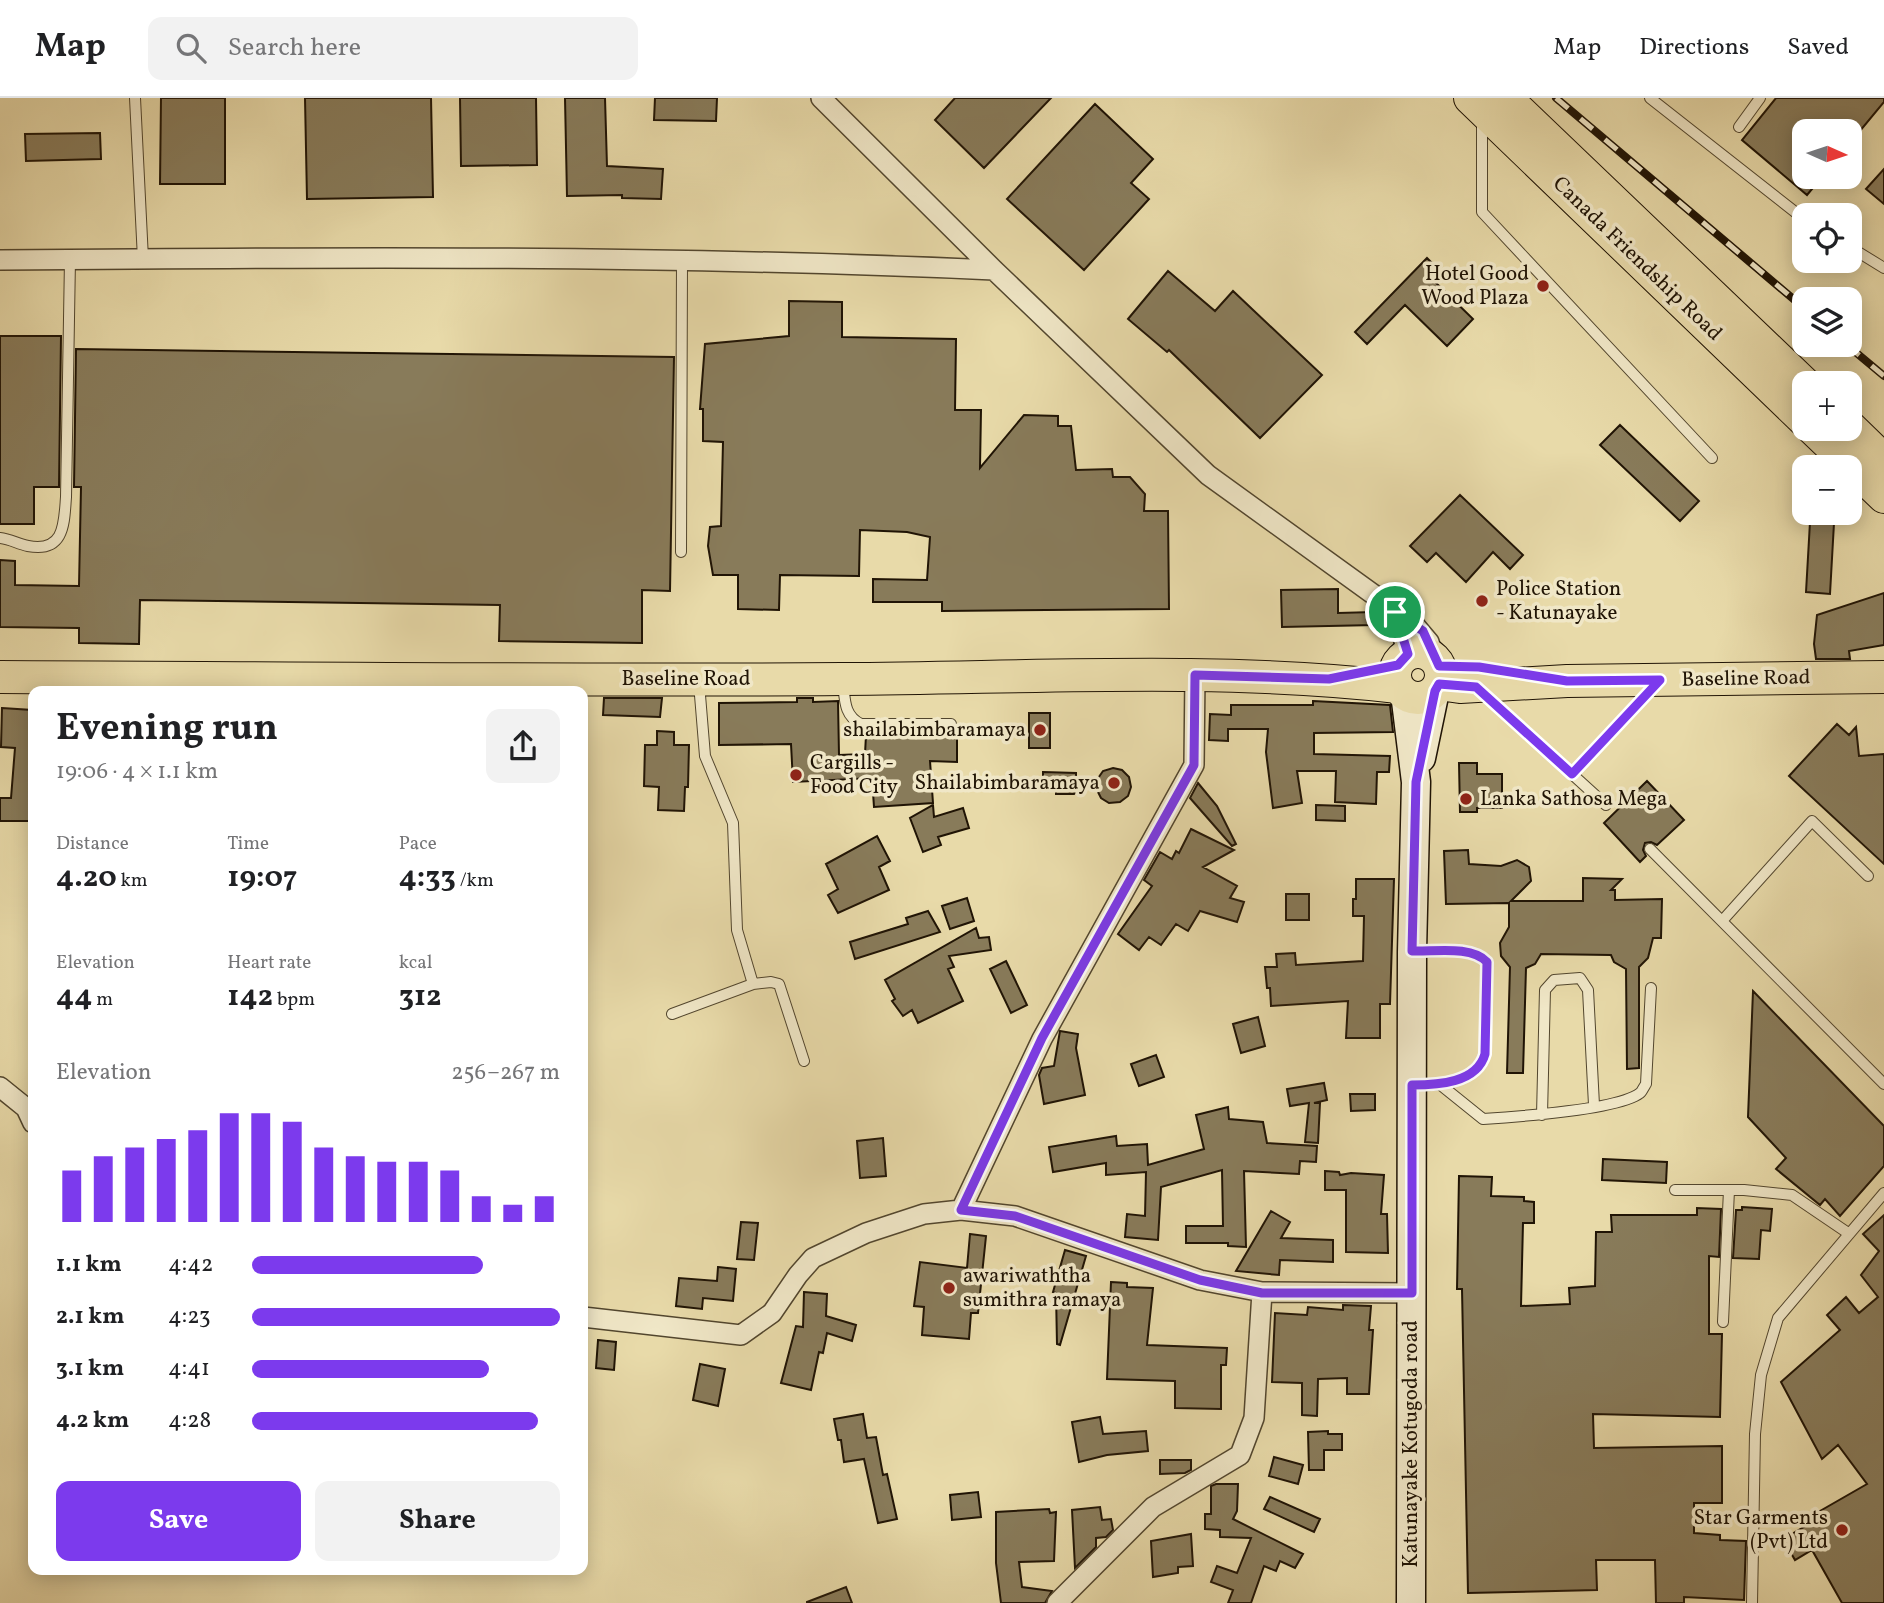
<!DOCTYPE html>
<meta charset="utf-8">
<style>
body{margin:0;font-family:Vollkorn,serif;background:#f2f2f2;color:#202124;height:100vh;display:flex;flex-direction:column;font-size:26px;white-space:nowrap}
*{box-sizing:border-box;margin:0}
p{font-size:23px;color:#757577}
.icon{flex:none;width:38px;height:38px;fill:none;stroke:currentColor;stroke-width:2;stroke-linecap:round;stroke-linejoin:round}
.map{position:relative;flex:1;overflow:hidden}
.details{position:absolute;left:28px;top:588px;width:560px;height:889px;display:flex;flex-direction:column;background:#fff;border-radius:14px;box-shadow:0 4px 18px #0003}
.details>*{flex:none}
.needle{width:46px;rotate:93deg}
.controls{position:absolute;left:1792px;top:21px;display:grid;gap:14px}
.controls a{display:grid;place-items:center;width:70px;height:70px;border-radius:14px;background:#fff;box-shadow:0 4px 18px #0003;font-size:35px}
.pin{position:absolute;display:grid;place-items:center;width:60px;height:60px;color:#fff;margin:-30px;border:4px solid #fff;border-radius:50%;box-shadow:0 2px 7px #0007}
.round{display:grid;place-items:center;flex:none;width:74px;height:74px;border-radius:14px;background:#f2f2f2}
.head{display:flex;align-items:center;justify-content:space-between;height:119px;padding:0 28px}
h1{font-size:38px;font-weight:700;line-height:52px}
.stats{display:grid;grid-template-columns:repeat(3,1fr);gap:10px;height:119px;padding:7px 28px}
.stats div{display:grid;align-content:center}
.stats b{font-size:30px;font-weight:700}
.stats small{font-size:19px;font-weight:400}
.stats p{font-size:19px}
.chart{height:196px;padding:14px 28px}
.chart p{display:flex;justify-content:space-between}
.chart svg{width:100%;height:126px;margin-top:7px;stroke:#7c3aed;stroke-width:6}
.action{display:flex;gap:14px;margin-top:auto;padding:14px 28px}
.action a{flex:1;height:80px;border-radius:14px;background:#7c3aed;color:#fff;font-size:28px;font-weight:700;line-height:80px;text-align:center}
.action a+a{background:#f2f2f2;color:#202124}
ul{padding:0 28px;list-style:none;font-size:23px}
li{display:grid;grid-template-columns:112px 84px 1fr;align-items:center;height:52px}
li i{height:18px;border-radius:9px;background:#7c3aed}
header{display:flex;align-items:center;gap:42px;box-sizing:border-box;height:98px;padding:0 35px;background:#fff;border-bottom:2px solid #e0e0e0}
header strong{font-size:33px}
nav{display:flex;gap:38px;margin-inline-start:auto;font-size:24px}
.search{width:490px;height:63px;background:#f2f2f2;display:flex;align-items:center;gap:18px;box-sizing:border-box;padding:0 24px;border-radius:14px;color:#757577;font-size:26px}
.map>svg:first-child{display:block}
</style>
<header>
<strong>Map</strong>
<div class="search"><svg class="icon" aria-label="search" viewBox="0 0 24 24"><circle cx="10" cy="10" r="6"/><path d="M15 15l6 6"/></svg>Search here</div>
<nav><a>Map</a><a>Directions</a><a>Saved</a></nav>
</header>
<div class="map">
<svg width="1884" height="1505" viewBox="0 0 1884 1505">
<rect width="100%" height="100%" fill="#e8daa9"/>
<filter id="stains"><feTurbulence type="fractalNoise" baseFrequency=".00286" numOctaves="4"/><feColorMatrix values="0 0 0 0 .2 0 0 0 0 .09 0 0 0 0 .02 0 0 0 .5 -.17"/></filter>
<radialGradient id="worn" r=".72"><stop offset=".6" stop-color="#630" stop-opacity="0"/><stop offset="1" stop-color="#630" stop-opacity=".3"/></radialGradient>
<path fill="#887b5a" stroke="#201405" stroke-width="2" d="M161,0H225V86H160Z
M305,0H431L433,99L307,101Z
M460,0H536L537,67L461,68Z
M565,0H605L607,68L663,71L661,101L622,100V97L567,98Z
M655,0H717L716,23L654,22Z
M955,0H1051L984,70L935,22Z
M1776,0H1884V4L1850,45V33H1804V79H1822L1807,97L1742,42Z
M1095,6L1153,61L1131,85L1149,101L1084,172L1007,101Z
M100,35L101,61L26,63L25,36Z
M1884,71V106L1866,91Z
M1427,160L1439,172L1431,180L1473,221L1447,248L1405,207L1367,246L1355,234Z
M1168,173L1215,213L1233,193L1322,277L1260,340L1169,252L1167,254L1128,221Z
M789,203L842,204V239L956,241L955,312H981L980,370L1024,317L1058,318V328H1071L1076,372L1112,371L1113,379H1130L1145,396L1144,413H1168L1169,511L942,513V504H873V481L927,482L930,439L907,434L860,432L859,478L780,477L779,512L738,511V477H713L708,448L710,429L721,428L723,344L703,343V311H700L705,246L789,238Z
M0,238H61L59,389H34V426H0Z
M76,251L674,259L670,493L642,492V545L499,543L500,507L140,502L139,546L79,545V530L0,529V462L15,463V487L79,488L81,389H74Z
M1620,327L1699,403L1680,423L1600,347Z
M1460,397L1523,457L1510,471L1493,454L1466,484L1436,455L1427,464L1410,448Z
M1810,424L1834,425L1830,496L1806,494Z
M1338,491V515L1374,514L1375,527L1282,529L1281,492Z
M1884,495V547L1849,553L1850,561H1816L1814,546L1817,517Z
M604,600H662L660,619L603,617Z
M797,600H813V604L838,603L839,657L865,656L866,637L957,639V664L930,663L933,705L874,709L872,680L793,684L791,646L719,647V605L797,604Z
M1313,603L1390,607L1393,634L1314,635V656L1390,658L1389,674H1377L1376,706L1335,704L1336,673H1297L1302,705L1273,710L1266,654L1268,631H1228V643L1209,642L1210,616L1231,617V607H1313Z
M2,610L32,612L33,678L30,695L31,723H0V700H11L15,650L1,649Z
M1029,615H1050V650H1029Z
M1837,626L1849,637L1856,629L1859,658L1884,656V766L1789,678Z
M657,633L674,634V647H689L688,689H685L684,713L658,712L659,689L644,688L645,647H657Z
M1459,665H1477V676H1502V710H1477V714H1460Z
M1113,670L1122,672L1129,679L1131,689L1128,698L1120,704L1109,705L1101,700L1094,686L1103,673Z
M1043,674L1076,675V693L1074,696H1056V692H1043Z
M1647,683L1684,722L1657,747L1651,744L1645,745L1643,752L1646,758L1640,764L1604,725Z
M1198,685L1217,708L1236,746L1232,748L1190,700Z
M933,707L934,719L963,710L969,730L938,739L941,747L923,754L910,720Z
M1316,707L1345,708V723L1316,722Z
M1191,731L1234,752L1203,769L1237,788L1230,800L1244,804L1237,824L1200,813L1188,833L1176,826L1161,847L1149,839L1139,852L1118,836L1152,788L1144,782L1160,754L1172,761L1176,753L1179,755Z
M877,738L890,763L879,769L889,792L838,815L828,797L838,791L826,766Z
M1468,752L1469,766L1501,768L1517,762L1529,769L1531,783L1511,803H1583V780L1622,781L1611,792H1615V802L1662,801L1661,840H1653L1648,860L1639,869V970L1627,971L1626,871L1614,864L1611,857L1541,856L1535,866L1526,870L1523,975H1507L1510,869L1501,858L1500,845L1509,829V805L1446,806L1444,753Z
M1356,781H1394L1390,906H1380V940H1346L1348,903L1271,908L1270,890H1267L1265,869H1277L1276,856L1295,855L1296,867L1363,863L1364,818H1353V801H1356Z
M1286,796H1309V822H1286Z
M967,800L974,823L950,831L942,808Z
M928,813L940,834L855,861L850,844L908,826L906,820Z
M976,830L979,840L989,839L991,852L949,858L954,869L948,871L963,903L918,925L912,912L903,918L892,903L895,901L885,882Z
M1006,863L1027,907L1011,915L990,871Z
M1753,893L1884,1028V1068L1840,1118L1825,1101L1820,1107L1776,1071L1786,1060L1748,1019Z
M1258,919L1265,948L1241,955L1233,926Z
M1060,933L1078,936L1076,950L1085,997L1044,1006L1039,977L1042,970L1054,968Z
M1156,957L1164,979L1139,988L1131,966Z
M1324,985L1327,1002L1314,1005H1320L1318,1045L1305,1044L1309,1005L1290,1008L1287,991Z
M1350,996H1375V1012L1351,1013Z
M1228,1009L1229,1021L1263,1024L1267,1045L1317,1048L1316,1064L1300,1063L1299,1076L1244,1073L1246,1149L1228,1148V1145H1186V1128H1223L1222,1072L1161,1089L1158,1142L1125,1139L1127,1116L1145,1118L1146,1074L1106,1077V1065L1053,1074L1049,1049L1116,1038L1117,1048L1147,1046L1148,1067L1204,1051L1196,1017Z
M883,1040L886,1078L860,1080L857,1043Z
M1603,1061L1667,1064L1666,1085L1602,1082Z
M1325,1073L1339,1074L1340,1077L1351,1075L1384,1077L1381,1116H1387L1388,1155L1346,1154V1092H1325Z
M1459,1078L1492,1079L1491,1098L1524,1099V1103L1534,1104V1125H1523L1521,1208L1570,1206L1569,1190L1595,1188L1596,1134H1612L1611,1117H1697V1110L1721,1111L1719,1159L1709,1158V1236H1722L1720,1319L1593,1316L1594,1350L1722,1348V1405H1694V1435L1720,1437V1442L1746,1443L1744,1502L1684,1499V1505H1656L1655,1462H1596L1597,1492L1468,1495L1462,1191H1457Z
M1742,1109L1772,1111L1770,1133L1761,1132L1759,1161L1733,1160L1736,1112H1742Z
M1271,1113L1290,1124L1281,1140L1333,1142V1164L1280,1162L1279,1177L1236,1173Z
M1884,1117V1505H1842L1812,1452L1795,1462L1783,1441L1816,1422L1813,1417L1867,1386L1838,1347L1822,1361L1781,1284L1840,1232L1827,1217L1846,1199L1859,1215L1878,1199L1861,1177L1879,1153L1863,1136Z
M741,1124L758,1125L754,1162L737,1161Z
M970,1136L986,1138L978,1215H971L969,1241L922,1237L924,1209L914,1208L920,1164L967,1170Z
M1065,1152L1086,1158L1060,1247L1057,1246L1056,1195L1053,1194Z
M718,1169L736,1171L733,1203L703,1200L702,1211L676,1208L679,1180L717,1183Z
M1111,1184L1127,1185V1189L1153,1190L1147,1247L1227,1250L1226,1267H1221V1311L1175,1310V1283L1107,1281Z
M804,1194L827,1196L826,1218L856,1227L852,1243L827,1235L823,1255L819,1254L811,1292L781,1285L796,1228L803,1229Z
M1343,1207L1371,1208L1369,1232H1373L1369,1296H1347V1280L1318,1281L1317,1318L1302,1317V1285L1272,1284L1275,1215L1307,1217L1308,1209L1343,1212Z
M598,1242L616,1244L614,1272L596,1270Z
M700,1266L725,1271L718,1308L693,1302Z
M863,1316L867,1340L876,1339L883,1377L887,1376L897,1421L878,1425L864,1361L844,1364L841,1342H838L834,1321Z
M1100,1319L1103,1336L1146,1333L1148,1353L1107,1357L1079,1364L1072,1324Z
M1328,1333V1336H1342V1352H1324V1372H1309L1308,1334Z
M1274,1359L1303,1367L1298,1386L1269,1378Z
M1160,1362H1191V1372L1185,1375L1160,1376Z
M1216,1386H1238L1237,1413L1233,1421L1303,1456L1295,1470L1280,1463L1276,1473L1264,1468L1251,1505H1228L1233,1492L1211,1484L1217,1468L1237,1475L1251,1440L1220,1439V1432L1205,1431V1416H1211V1388Z
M978,1394L981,1419L952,1422L950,1397Z
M1270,1399L1320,1421L1314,1434L1264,1411Z
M1100,1409L1102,1422L1111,1421L1113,1432L1106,1439L1096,1440V1449L1075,1470L1072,1412Z
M1049,1411L1050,1415L1056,1414L1054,1463L1019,1464L1022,1489L1052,1493L1045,1505H1001L996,1465V1414Z
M1191,1436L1193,1468L1178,1469V1475L1153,1479L1151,1443Z
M846,1489L852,1505H807V1504Z"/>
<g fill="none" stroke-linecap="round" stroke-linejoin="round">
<g stroke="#52462e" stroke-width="12">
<path id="lane" d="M135,0L143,161
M1650,0L1804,121
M1482,23V114L1712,360
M1739,29L1760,0
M1850,149L1884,170
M0,440C10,441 18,446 28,448C65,455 64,425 66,399L70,161
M681,454L682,162
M843,585C845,602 844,618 861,626H951
M1484,596L1606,707
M1572,676L1652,590
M1650,751L1884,986
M1722,823L1812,723L1868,778
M753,886L771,884L779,886L804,963
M672,916L753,886L737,832L733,725L705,658L699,585
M1415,987C1440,988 1477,984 1485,955L1487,864C1472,847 1437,854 1416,854
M1442,988L1483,1021C1513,1019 1618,1012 1640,995C1641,995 1645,987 1646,986L1651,890
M1542,1017L1545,892L1554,882L1580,880L1588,892L1594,1007
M1675,1092H1744L1792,1097L1848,1135
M1723,1224L1729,1092
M1752,1505L1755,1336L1761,1277L1778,1220L1884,1095"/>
</g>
<g stroke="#52462e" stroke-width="22">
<path id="street" d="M821,0L994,172L1208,377L1413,525L1429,544L1434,560
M0,162C331,159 663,157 994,172
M1395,514L1408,556
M0,989L26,1010L33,1025
M961,1112L1042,941L1194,667L1195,577
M1262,1194L1412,1195
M583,1219L741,1237L772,1215L798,1177L813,1160L866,1135L924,1116L961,1112L1015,1118L1200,1182L1262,1194L1254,1320L1240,1357L1153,1409L1057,1505"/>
</g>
<g stroke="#201405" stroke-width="31">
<path id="secondary" d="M1405,595L1416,684L1412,854L1411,1505
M1421,660L1435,593"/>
</g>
<g stroke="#201405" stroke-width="34">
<path id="primary" d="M1470,0L1804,322
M1506,0L1804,285
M1850,329L1884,362
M1813,331L1884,399
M1395 577a23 23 0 1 1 46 0a23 23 0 1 1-46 0Z
M0,579C281,580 562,583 843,581C1028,580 1214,568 1398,589
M1439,586L1460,589L1567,583L1884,579"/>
</g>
<use href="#lane" stroke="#f0e7c7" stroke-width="10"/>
<use href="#street" stroke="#f0e7c7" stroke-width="19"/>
<use href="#secondary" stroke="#f0e7c7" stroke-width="28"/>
<use href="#primary" stroke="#e8daa9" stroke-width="32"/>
<g stroke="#201405" stroke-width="8">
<path id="rail" d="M1556,0L1804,210
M1847,247L1884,278"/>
</g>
<use href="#rail" stroke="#f0e7c7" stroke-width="5" stroke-dasharray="16" stroke-linecap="butt"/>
</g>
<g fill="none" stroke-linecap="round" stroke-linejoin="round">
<g stroke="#fff" stroke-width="14">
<path id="route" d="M1395,514L1423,533L1439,568L1479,569L1567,583L1660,582L1572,676L1476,589L1439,586L1435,593L1416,684L1412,853C1434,854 1471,847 1487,864L1485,956C1477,985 1438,987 1412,987V1195H1262L1200,1182L1015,1118L961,1112L1042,940L1194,667L1195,577L1329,581L1398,567L1408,556Z"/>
</g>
<use href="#route" stroke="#7c3aed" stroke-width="9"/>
</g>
<g fill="#8f2418" stroke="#f0e7c7" stroke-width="2.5">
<circle cx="1543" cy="188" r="7"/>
<circle cx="1482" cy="503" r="7"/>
<circle cx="1040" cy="632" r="7"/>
<circle cx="796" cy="677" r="7"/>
<circle cx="1114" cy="685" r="7"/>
<circle cx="1466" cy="701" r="7"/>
<circle cx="949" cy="1190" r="7"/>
<circle cx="1842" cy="1432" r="7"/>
</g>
<g text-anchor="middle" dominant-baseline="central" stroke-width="7" stroke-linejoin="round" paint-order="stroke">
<g font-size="21" fill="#201405" stroke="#f0e7c7">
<text transform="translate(1637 161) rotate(44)">Canada Friendship Road</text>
<text x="686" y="581">Baseline Road</text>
<text transform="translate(1746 581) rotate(-1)">Baseline Road</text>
<text transform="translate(1411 1346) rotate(-90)">Katunayake Kotugoda road</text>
</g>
<g font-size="21" fill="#201405" stroke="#f0e7c7" text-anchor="end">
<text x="1529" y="176">Hotel Good<tspan x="1529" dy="24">Wood Plaza</tspan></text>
<text x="1496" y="491" text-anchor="start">Police Station<tspan x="1496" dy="24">- Katunayake</tspan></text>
<text x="1026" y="632">shailabimbaramaya</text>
<text x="810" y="665" text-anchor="start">Cargills -<tspan x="810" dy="24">Food City</tspan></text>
<text x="1100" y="685">Shailabimbaramaya</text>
<text x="1480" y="701" text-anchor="start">Lanka Sathosa Mega</text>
<text x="963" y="1178" text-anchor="start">awariwaththa<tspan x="963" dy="24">sumithra ramaya</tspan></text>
<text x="1828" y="1420">Star Garments<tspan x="1828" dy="24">(Pvt) Ltd</tspan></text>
</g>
</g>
<rect width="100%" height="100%" filter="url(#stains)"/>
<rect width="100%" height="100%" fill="url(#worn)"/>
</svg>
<div class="controls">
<a><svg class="needle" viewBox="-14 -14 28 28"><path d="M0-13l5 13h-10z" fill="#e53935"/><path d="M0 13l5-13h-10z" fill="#757577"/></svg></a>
<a><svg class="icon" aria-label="locate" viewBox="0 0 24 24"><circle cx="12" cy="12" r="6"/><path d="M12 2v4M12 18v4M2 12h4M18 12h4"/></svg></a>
<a><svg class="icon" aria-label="layers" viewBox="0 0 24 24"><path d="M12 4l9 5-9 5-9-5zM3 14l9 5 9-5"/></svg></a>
<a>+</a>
<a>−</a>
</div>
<div class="pin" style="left:1395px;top:514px;background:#1e9e55"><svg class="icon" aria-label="arrive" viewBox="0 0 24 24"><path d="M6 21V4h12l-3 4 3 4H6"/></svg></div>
<section class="details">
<div class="head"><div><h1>Evening run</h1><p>19:06 · 4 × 1.1 km</p></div><a class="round"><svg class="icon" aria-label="share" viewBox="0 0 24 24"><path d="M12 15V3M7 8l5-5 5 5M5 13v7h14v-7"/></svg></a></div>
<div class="stats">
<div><p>Distance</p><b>4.20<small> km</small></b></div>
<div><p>Time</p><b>19:07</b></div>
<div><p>Pace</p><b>4:33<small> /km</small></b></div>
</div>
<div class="stats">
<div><p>Elevation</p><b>44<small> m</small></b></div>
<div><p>Heart rate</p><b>142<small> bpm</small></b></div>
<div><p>kcal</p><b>312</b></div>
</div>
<div class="chart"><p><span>Elevation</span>256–267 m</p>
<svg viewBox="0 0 160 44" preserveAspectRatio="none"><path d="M5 44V26M15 44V21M25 44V18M35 44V15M45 44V12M55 44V6M65 44V6M75 44V9M85 44V18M95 44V21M105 44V23M115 44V23M125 44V26M135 44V35M145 44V38M155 44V35"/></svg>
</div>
<ul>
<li><b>1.1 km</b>4:42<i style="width:75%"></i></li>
<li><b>2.1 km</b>4:23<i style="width:100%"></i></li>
<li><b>3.1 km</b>4:41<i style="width:77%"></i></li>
<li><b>4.2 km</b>4:28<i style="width:93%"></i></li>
</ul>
<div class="action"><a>Save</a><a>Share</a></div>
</section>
</div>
